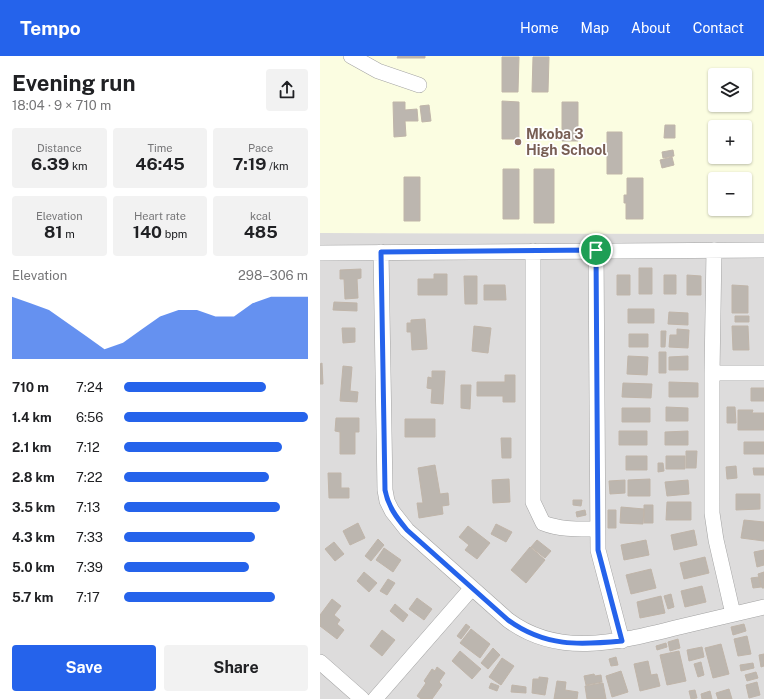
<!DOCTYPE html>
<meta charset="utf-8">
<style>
body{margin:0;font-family:"Public Sans",sans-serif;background:#f2f2f2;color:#202124;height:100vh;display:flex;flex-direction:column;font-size:15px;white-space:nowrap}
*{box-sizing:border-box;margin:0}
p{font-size:13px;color:#757577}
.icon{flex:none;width:22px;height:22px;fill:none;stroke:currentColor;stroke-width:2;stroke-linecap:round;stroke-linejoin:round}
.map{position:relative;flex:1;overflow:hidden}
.sheet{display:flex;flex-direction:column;background:#fff;width:320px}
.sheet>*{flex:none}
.controls{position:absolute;left:388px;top:12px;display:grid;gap:8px}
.controls a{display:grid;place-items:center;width:44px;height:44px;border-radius:4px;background:#fff;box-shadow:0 1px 3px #0004;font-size:20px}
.pin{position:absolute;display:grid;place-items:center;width:34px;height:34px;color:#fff;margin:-17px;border:2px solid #fff;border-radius:50%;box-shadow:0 1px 4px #0007}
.round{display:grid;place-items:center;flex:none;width:42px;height:42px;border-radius:4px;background:#f2f2f2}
.head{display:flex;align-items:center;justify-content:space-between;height:68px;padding:0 12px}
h1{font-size:22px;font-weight:700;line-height:30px}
.figures{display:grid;grid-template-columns:repeat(3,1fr);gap:6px;height:68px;padding:4px 12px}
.figures div{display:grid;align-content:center;border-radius:4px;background:#f2f2f2;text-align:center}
.figures b{font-size:17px;font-weight:700}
.figures small{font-size:11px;font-weight:400}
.figures p{font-size:11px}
.chart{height:112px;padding:8px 12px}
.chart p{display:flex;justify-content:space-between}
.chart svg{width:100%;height:72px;margin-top:4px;fill:#2563eb;opacity:.7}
.button{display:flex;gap:8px;margin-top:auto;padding:8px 12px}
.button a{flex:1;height:46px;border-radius:4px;background:#2563eb;color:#fff;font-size:16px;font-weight:700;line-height:46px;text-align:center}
.button a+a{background:#f2f2f2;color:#202124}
ul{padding:0 12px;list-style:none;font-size:13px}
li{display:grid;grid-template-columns:64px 48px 1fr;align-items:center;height:30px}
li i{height:10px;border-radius:5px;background:#2563eb}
header{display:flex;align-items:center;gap:24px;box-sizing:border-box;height:56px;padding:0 20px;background:#2563eb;color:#fff}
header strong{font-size:19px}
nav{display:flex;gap:22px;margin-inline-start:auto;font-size:14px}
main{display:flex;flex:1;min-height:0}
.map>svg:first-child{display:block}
</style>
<header>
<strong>Tempo</strong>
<nav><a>Home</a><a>Map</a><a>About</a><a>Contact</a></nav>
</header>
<main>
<section class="sheet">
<div class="head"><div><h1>Evening run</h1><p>18:04 · 9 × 710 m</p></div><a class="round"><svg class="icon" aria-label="share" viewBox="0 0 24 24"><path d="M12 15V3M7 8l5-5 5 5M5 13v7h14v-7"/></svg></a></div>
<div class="figures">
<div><p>Distance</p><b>6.39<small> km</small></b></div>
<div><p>Time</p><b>46:45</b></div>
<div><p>Pace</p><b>7:19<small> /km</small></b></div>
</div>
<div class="figures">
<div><p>Elevation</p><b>81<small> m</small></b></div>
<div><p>Heart rate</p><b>140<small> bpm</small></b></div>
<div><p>kcal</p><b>485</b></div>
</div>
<div class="chart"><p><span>Elevation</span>298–306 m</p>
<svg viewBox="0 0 160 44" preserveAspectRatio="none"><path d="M0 44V6L10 10L20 14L30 22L40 30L50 38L60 34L70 26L80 18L90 14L100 14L110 18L120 18L130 10L140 6L150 6L160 6V44z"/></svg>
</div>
<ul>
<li><b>710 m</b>7:24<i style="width:77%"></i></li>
<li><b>1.4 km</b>6:56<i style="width:100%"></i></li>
<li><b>2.1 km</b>7:12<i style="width:86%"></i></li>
<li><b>2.8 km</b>7:22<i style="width:79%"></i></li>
<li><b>3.5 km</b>7:13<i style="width:85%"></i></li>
<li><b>4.3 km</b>7:33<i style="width:71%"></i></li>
<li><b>5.0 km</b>7:39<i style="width:68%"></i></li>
<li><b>5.7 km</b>7:17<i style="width:82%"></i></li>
</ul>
<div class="button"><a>Save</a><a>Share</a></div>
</section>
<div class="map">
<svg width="444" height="643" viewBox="0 0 444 643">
<rect width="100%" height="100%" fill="#efede6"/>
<path fill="#dddcdc" d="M0,177L444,178V643H0Z"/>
<path fill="#fbfde1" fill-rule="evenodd" d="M0,0H444V178L0,177ZM395,19H425V49H395ZM395,71H425V101H395ZM395,123H425V153H395Z"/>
<path fill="#bcb6af" stroke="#c0b5a9" d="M78,0H105V2H77Z
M182,1H199L198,36H182Z
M213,1H229L228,36H212Z
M182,45L199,46V83H182Z
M73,46H85V54L97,53L98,65H85L86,80L74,81Z
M242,46H258V85H242Z
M109,49L111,65L102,66L100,50Z
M345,69H355V82H344Z
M287,76H302V118H287Z
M353,94L354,100L343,102L342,96Z
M352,101L354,109L342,112L340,104Z
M183,113H199V163H183Z
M214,113H234V167H214Z
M84,121H100V165H84Z
M307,122H323V163H306V147H304V139H307Z
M319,212H332V238H319Z
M41,213V222L37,223L38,242L25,243L24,223H20V214Z
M114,218H127V239H98V223H114Z
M297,219H310V239H297Z
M344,219H356V238H344Z
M367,219L381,220V239H367Z
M144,220H157V248H145Z
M164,229H185L186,244H164Z
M412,229L428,230V257H412Z
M14,246L37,247V255L13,254Z
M308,253H334V267H308Z
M349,256L368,257V269L348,268Z
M415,260H429V266H415Z
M105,263L107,293L92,294L91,276H87V267H91V264Z
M154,270L171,272L168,297L152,295Z
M412,270H428L429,294H413Z
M22,272H35V286L23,287Z
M357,273L369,274L368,292L349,291L350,279H357Z
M341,275H346L345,291H341Z
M309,278H328V291H309Z
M339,296H346V317H339Z
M308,300L328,301L327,319L307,318Z
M368,300V314H349V301Z
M2,307L3,328H0V308Z
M23,310L32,311L30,335L38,336L37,346L20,345Z
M112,315H125L123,348L111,347L112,333L107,332L108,321L112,322Z
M185,319H195V346H183V340H157V326H185Z
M349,326L378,327V341H349Z
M303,327L332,328L331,342L302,341Z
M141,329H151L150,353L141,352Z
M431,332H444V345H431Z
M346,351L368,352V365H346Z
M407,351H415L416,367H407Z
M302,352H330V366H302Z
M418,354H433L432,357H444V374H418Z
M16,362H39V376H35V398H20V376L15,375Z
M85,363H115V381H85Z
M299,375H327V389H299Z
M368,375V389H345V376Z
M181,382H191V402H182Z
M424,386H444V398H424Z
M366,395H377L376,412H366Z
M306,400H327V414H306Z
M346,400H365V413H346Z
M338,407H343L344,415L338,416Z
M115,409L120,438L128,437L129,449L122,450L123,458L99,462L97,447H103L98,412Z
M416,410L417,422L407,423L406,411Z
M433,412H444V419H434Z
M8,417H21V432H29V442H9Z
M189,423L190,446L173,447L172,424Z
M330,423V440H308V424Z
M305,424V437L290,438L289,425Z
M368,424L369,438L347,440L345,426Z
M416,438H440V453L416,454Z
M253,444H262L261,450L253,449Z
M347,446H371V464H346Z
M324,449H333V467H324Z
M301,451L324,453L323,468L300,467Z
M265,454L266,459L257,461L256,456Z
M288,454H296V472H288Z
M424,464L444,466V485L421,482Z
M38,467L45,482L30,489L23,475Z
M176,468L192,476L186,486L171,478Z
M148,470L170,487L157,503L145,494L149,489L139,481Z
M374,474L377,489L354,494L351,479Z
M58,483L64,489L51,505L45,500Z
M217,484L231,495L225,502L211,491Z
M326,484L329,499L304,504L301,489Z
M14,486L24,498L15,505L5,493Z
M210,491L225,504L206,527L191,514Z
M64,492L81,504L73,516L56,504Z
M444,494V509L437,511L434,496Z
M385,501L389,517L364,523L360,507Z
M331,513L336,532L311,538L306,519Z
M44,516L57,527L49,536L37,525Z
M444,516V532H442L438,518Z
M439,521L441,531L433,532L431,522Z
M68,523L75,527L67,539L60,535Z
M382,530L386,546L365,551L361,535Z
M351,538L354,551L348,553L344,540Z
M341,540L345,557L320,562L317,546Z
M97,542L112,553L104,564L89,553Z
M12,543L21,550L14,559L20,564L17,568L24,574L17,583L0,570V559Z
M75,548L88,559L83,566L70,555Z
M146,568L150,571L141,583L137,580Z
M424,568L426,575L413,579L411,571Z
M151,573L170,588L160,602L140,587Z
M62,574L75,584L62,600L50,590Z
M427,580L431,598L418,600L414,583Z
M358,583L360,592L350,595L348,586Z
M346,587L347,591L337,594L336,590Z
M401,588L409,618L393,622L385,592Z
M382,591L384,601L369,605L367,594Z
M173,592L180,599L168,613L161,607Z
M140,595L161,613L152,623L132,605Z
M359,595L366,625L347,629L340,599Z
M444,598V610L441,611L439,599Z
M296,601L298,609L291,610L289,603Z
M182,602L194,610L181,629L169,621Z
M328,605L331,619L337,618L340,630L320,635L314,608Z
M381,606L384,619L378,621L374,608Z
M433,607L434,612L421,615L420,609Z
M117,611L125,617L119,626L122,629L112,643H101L97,640L106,627L104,625L112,613L115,615Z
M301,615L308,636L292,641L286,620Z
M436,616L438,622L427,625L425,619Z
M274,618L275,620L281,619L282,626L266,629L264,620Z
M219,621L228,622L225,639L212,637L213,623H219Z
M237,625L246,626L245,634L258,636L257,643H234Z
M437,626L440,639L429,642L426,629Z
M171,627L179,630L177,635L169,632Z
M283,627L286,643H267L265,630Z
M192,629L206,631V637L191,636Z
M409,633L412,643H398L396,637Z
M375,634L377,642L371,643L369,635Z
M390,635L392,643H382L381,638Z"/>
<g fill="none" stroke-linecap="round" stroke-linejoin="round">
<g stroke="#a3a3a3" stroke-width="16">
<path id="minor" d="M31,0L58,15L99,29
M276,194L278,494L302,585
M394,194L392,317V457L396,484L413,558
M213,195V446L223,467C241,474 259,473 278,473
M61,196L65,434L67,445L72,455L87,474L188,564C239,602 298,586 355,572C385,565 414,558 444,551
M0,197L444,194
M392,317H444
M0,606L42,643
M55,643L151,533"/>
</g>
<use href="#minor" stroke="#fff" stroke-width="15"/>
</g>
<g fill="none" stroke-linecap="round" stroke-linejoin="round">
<g stroke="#fff" stroke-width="8">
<path id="route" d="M276,194L278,494L302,585C259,589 225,591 188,564L87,474C76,461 68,450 65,434L61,196Z"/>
</g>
<use href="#route" stroke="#2563eb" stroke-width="5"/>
</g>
<circle fill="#8d6e63" stroke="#fff" stroke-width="1.5" cx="198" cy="86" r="4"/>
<g text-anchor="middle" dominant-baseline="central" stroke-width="3.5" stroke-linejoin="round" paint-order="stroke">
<g font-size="14" font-weight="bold" fill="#785e54" stroke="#fff" text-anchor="start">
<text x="206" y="78">Mkoba 3<tspan x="206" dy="16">High School</tspan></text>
</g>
</g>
</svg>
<div class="controls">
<a><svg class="icon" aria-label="layers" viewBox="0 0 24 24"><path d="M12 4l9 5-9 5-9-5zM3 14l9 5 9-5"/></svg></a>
<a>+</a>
<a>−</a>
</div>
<div class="pin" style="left:276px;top:194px;background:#1e9e55"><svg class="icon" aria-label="arrive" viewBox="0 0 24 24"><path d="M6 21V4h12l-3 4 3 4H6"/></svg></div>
</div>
</main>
